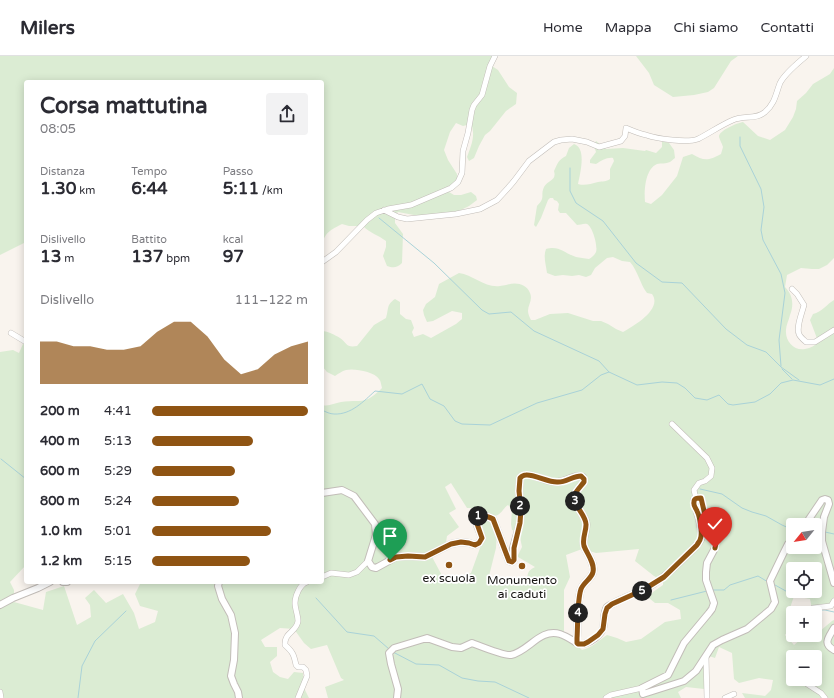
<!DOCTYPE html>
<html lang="it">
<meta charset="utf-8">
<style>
body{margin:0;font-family:"Varela Round",sans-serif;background:#f2f2f3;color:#2b2b33;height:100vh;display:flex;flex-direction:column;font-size:15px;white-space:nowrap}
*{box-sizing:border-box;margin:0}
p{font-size:13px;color:#7c7c81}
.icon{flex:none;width:22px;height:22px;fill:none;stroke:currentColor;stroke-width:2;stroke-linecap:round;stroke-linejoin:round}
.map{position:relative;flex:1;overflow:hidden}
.sheet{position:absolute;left:24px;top:24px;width:300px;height:504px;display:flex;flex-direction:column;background:#fff;border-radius:4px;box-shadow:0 2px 10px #0003}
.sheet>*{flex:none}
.needle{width:26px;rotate:240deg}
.tools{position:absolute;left:786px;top:462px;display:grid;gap:8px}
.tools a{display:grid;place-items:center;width:36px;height:36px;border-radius:4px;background:#fff;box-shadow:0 2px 10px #0003;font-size:20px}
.pin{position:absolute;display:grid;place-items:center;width:34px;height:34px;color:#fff;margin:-41px -17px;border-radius:50% 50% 50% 0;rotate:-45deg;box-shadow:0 0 4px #0007}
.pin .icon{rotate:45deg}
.km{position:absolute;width:20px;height:20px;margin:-10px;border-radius:50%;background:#222;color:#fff;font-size:11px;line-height:20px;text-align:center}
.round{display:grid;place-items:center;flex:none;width:42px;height:42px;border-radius:4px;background:#f2f2f3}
.head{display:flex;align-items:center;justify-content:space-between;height:68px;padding:0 16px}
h1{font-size:22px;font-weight:700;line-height:30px}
.figures{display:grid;grid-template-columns:repeat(3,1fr);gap:6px;height:68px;padding:4px 16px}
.figures div{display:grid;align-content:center}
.figures b{font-size:17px;font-weight:700}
.figures small{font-size:11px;font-weight:400}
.figures p{font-size:11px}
.chart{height:112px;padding:8px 16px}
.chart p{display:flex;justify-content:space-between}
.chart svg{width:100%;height:72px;margin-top:4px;fill:#8f5413;opacity:.7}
ul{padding:0 16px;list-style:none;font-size:13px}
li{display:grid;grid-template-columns:64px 48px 1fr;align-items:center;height:30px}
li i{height:10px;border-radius:5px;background:#8f5413}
header{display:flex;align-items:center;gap:24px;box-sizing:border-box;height:56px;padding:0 20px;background:#fff;border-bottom:1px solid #e1e1e2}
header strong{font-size:19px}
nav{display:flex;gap:22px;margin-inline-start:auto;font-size:14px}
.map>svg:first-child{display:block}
</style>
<header>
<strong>Milers</strong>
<nav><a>Home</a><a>Mappa</a><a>Chi siamo</a><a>Contatti</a></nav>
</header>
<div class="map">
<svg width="834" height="642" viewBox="0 0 834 642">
<rect width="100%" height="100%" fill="#f9f4ee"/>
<path fill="#dbecd3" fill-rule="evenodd" d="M0,0H495L492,10L498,14L509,31L517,37L516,48L506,55L490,75L485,79L479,90L474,102L469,105L467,101C471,90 476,79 471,68L463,70L456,67L450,76L444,94L448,104L457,118V125L449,134V136L454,139H461L471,136L476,140L477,144L469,150L457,156L425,160L414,159L398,156L395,159V167L403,178L402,207C397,212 393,212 387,210L383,200L386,191V185C378,179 370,177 363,170H349L342,168C331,174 326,175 322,188V26H26V186L0,199Z
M636,0H744H738L731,5L714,32L708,36L694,39L673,41L654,29L649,17Z
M834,12V202L827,209L819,213H812L801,212L787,219L785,231C793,239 794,249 790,259C789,264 786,269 786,274C785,285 794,295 805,293C811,292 815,290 818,285L810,264L813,258C822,256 827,248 834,244V547L812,553L810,543L794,540L790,552L798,557H793V569L785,579L794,589L806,579H816C819,575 823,573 826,570C829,568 831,565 834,564V642H745L742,637L765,640L771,634L773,624L759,622L739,627L734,623L732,597L719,591L715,602L709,600L705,607L704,633L686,631L678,636L681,642H328L325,631L344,624L341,622L327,589L311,593L304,587L294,573L280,572L261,584L265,591H277V600L270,606L273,616L280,621L288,623L294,616L303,617L304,632L309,642H0V296L13,294L19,297L23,288L26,289V509L10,526L14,534V546L43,554L46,536L64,530L77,569L91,561L90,549L85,542L94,534L106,547L123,538L134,557L139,573L155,566L158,555L140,550L135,538L141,526H322V349C329,351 334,347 341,346C346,345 352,345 357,345C367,346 375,339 382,332C381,329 381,325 379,323C375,316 354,312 346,314C342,315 338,318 335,320L327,316L322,310V275C328,275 335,279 340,282C347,287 346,292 357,290L374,269L386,262C389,253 386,249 395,243L400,246V258L406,263L411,264L414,272L412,276L414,281L423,278L431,282L456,268L462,263V257L452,255L433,265L427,266L424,259L423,254L426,248L435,241L439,228L459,217C473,219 485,232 500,230C501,230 505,229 506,229C515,226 526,227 530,237C533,244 528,249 528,255C528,258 530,262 531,264H535L550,258L568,257L593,265H601L608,268L616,273L623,276C634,270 663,253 652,238L647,237C640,228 638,215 630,206L622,205L613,201L607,202L595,212L591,219L586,221L579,219L572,220L563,219L555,220L547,217C546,208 543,201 546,193C559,189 564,197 576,201C580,202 584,202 589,203C592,201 594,200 596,196C598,191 593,171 587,168C584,167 580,169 577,169L566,157H560L558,154L559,148L557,145L554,144L553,142H550L548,144L541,162L536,171L534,169L537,150C546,141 540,140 544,131C548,124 557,125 554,115C558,107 558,104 566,100L569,92L574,88C587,92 580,118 578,128C585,130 590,128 598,126C603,125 606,126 610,123V113L614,105L613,102C607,101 601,105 596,108L590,107V104L596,96L594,90L596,85L606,93L623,92L645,95L646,94L656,97L662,91V85L669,87L674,94L675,102C673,103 672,105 670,106C666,108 661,107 657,108C645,113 644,135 645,146L651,148L662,139L677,120L683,101L692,98C704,105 708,105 721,98L723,91C722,88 720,84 719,81C718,75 737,67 743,66L758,80L770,84L785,74L793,61L796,53L797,45L806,37L813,28L830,18ZM451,427L467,452H474L473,455L475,460L481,461L478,467L484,481L471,517L446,527L431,499L445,493L447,480L459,471L449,457L456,453L445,431ZM508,449L512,453L511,468L512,474L519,476L522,491L518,499V501L535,511C525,516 529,519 526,528L510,527V525L490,524L489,520L496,492L497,476L492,459C500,462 502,453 508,449ZM793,469H815V491H793ZM582,493L596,497L639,493L635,505L654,520L663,525V529L653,536L649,542L655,547H668L680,554L681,563L665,566L641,583L626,586L617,582L607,579C599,584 592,592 582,594L564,577V534L570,521L566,499ZM793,513H815V535H793ZM793,601H815V623H793Z"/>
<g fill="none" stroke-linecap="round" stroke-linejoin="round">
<path stroke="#a9d2d8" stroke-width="1" d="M740,81V90L761,133L764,151L761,174L763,184L781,218L785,237L779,284L781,310
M570,112V135L576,147L603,165L636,207L662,226L682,227L726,273L747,289L766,296L781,311L799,324
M379,162L434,207L482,254L489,258L511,256L534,275L599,305L609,316
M782,313L792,323
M322,354C326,356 330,358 334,358C351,359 364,345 375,335L402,338L422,328L430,343L444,350L455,365L462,368L490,369L537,347L582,334L601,319L609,316L637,329L662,326L677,327L685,332L695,342L707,344L719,339L728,348L733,349L755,346L770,338L781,327L793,324L820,329L834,323
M1,403L26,423
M700,433L722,438L742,452L752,456L766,460L782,469L793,474
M825,476L834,478
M815,477H819
M775,529L793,539
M713,534H724L730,529L758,520L768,526
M316,542L347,576L374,580L389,593
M671,544L707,535
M817,554H825L834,556
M393,596L416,608L439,609L462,622L478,625L495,626L529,642
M78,642L82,610L95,585L126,555"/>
<g stroke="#c2bdb8" stroke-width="6">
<path id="minor" d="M384,154L398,161L407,163L456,158L480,153L497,144L508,132L514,125L529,105L554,86L561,84L572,83L587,86L599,91L621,85L625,80L626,72C633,75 640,78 646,79C658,83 687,87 698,83C710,77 721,69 733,64C744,59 756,64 765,56C775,48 776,37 780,27C785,17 798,7 806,0
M322,206L336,196L367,164L376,157L388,153L411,149L451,132L458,126L462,117L463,95L468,77L472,54L474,49L482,39L490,10L495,0
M792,233L797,238L804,249C802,257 796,271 799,278C800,281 804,284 806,286H815L834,274
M11,277L26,286
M672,368L707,402L712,412L711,420L705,425L699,427L694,434L696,443
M322,521L331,517L349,519L357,516L368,505
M811,557V555L813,552L831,550L834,545
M706,600L707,642
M807,628L821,637L825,642
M0,636L1,642
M298,642L307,620L306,614L303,611H298L296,609C294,599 293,596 285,589C284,576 297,576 298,565C298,559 295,553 295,547C295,540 300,528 307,526
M606,642L611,639L642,632
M725,642L734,638"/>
</g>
<g stroke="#c2bdb8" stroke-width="8">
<path id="tertiary" d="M322,437L342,434L354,440L375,468L376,479L368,505L372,511L376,512L396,501L408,500L425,501L451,488L461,486L469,487L475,489L479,487L482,482C480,474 474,468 478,460C484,459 488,460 493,463L509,505L512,506L514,504L513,492L520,467L521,453L519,435L520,422C522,420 523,419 526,419C533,418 548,426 556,426C565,427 575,417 583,421L584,426C581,430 577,434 575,438C571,446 584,458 586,466C588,473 582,482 584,490C587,498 595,507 593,516C592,522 584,526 581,533C577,545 578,568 577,582V587L578,588C580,588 582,588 584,588C591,586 601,579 603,572C605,566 603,557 607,551C612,547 634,538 641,535C660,526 674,512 689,497C693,493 698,489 701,483C703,477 699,462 697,456C696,451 694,450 694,444L698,442L701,443L705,459L708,465L714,475L717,481L715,492L707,507L706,516V524L714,547L712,553L709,557L684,587L668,619L642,632L643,638L684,625L696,615L713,589L722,584L747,573L771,553L775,546L770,525L783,498L788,488L793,483
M805,469L822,444L825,443L828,444L829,448L824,461L822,476V485L834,527
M63,526H67
M219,526L218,530L222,543L231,559L235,577L234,604L231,620L234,628L238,636L239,642
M0,549L13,542L38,532L50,526
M834,572C829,581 822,588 834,594
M397,642L398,633L391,608L389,597L394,592L427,582L452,591L461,592L472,587C480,590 504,600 511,599C529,595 540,572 560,578C566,580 572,584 577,587"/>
</g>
<use href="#minor" stroke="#fff" stroke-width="5"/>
<use href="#tertiary" stroke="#fff" stroke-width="6"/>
</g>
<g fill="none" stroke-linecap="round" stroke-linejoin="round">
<g stroke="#fff" stroke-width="8">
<path id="route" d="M390,504L396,501L408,500L425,501L451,488L461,486L469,487L475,489L479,487L482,482L476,465L478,460C484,459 488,460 493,463L509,505L512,506L514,504V492L520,467L521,453L519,435L520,422C522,420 524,419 526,419C533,418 548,426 557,426C565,427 573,420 581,420L584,423V426C581,430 577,434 575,438C570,447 587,459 586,469C586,476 582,482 584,490C587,498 595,507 593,516C592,522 584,526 581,533C577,545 578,568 577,582V587L578,588H584L588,586L598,579L603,573L605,558L607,552L612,548L643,534L664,521L697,489C698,487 699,486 700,484C703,478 700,461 697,455C696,452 693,450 694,446C694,442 697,442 701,442L705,459L708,465L714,475L717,481L715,492"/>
</g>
<use href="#route" stroke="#8f5413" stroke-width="5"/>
</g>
<g fill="#8f5413" stroke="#fff" stroke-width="1.5">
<circle cx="449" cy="509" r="4"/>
<circle cx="522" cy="510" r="4"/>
</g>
<g text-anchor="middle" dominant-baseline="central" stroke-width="3.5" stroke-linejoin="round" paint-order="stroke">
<g font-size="12" fill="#161412" stroke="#fff">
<text x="449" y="522">ex scuola</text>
<text x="522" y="524">Monumento<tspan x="522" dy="14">ai caduti</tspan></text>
</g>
</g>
</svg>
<div class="tools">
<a><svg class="needle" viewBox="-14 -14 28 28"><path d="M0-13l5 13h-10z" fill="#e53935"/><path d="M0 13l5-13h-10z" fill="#7c7c81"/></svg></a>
<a><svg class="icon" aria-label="locate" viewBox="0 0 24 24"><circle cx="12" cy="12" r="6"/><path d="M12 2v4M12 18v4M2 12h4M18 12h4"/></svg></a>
<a>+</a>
<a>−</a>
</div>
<div class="pin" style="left:390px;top:504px;background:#1e9e55"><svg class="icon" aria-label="arrive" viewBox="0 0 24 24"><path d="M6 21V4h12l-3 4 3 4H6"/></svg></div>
<div class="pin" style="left:715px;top:492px;background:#d93025"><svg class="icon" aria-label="check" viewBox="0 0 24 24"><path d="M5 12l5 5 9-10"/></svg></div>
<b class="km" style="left:478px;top:460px">1</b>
<b class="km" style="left:520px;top:450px">2</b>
<b class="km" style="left:575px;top:445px">3</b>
<b class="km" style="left:578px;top:557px">4</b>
<b class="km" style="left:642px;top:535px">5</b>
<section class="sheet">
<div class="head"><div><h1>Corsa mattutina</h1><p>08:05</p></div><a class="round"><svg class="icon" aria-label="share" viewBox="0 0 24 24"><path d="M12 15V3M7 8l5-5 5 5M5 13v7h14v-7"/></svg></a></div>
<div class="figures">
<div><p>Distanza</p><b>1.30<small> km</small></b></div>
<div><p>Tempo</p><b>6:44</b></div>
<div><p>Passo</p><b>5:11<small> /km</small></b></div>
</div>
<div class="figures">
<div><p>Dislivello</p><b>13<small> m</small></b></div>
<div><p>Battito</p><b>137<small> bpm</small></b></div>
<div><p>kcal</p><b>97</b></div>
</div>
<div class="chart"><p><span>Dislivello</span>111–122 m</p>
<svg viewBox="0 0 160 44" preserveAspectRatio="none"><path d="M0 44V18L10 18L20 21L30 21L40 23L50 23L60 21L70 12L80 6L90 6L100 15L110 29L120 38L130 35L140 26L150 21L160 18V44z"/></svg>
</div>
<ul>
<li><b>200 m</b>4:41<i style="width:100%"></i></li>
<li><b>400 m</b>5:13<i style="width:65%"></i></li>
<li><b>600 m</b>5:29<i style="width:53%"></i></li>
<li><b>800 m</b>5:24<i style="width:56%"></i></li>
<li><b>1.0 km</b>5:01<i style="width:76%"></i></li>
<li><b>1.2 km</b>5:15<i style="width:63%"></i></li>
</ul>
</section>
</div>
